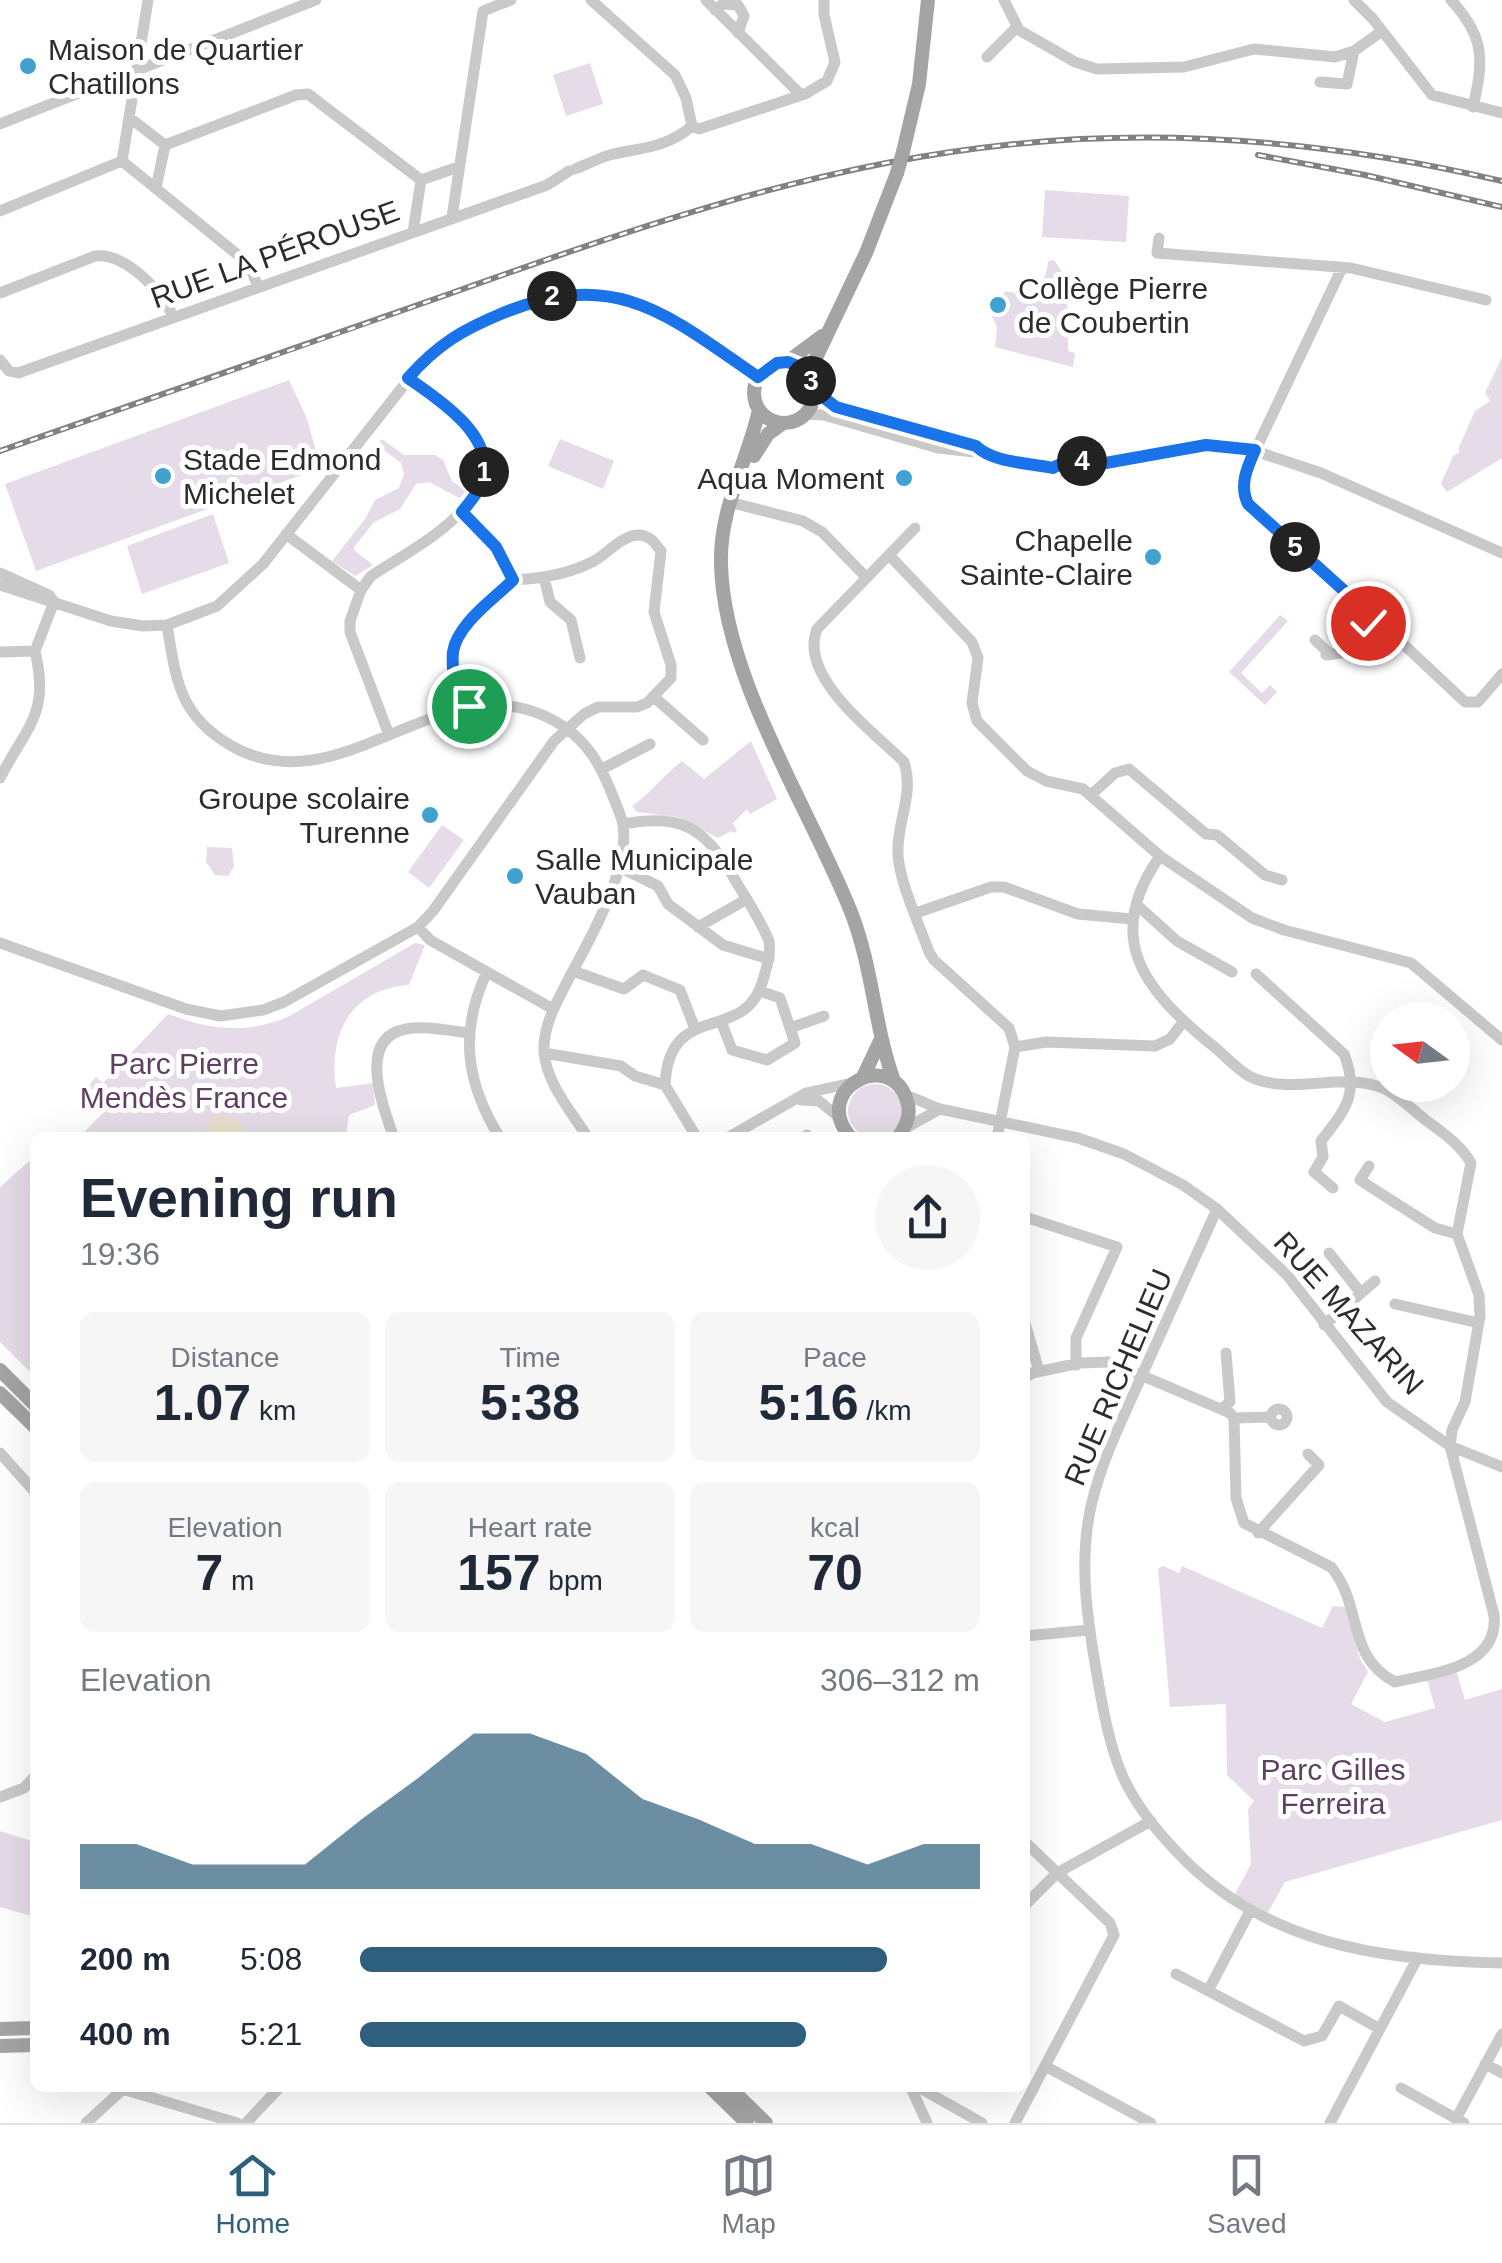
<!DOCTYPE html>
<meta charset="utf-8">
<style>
body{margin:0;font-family:Helvetica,sans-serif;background:#f6f6f7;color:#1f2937;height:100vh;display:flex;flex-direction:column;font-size:38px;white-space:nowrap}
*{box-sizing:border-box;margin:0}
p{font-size:32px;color:#747a83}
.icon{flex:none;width:55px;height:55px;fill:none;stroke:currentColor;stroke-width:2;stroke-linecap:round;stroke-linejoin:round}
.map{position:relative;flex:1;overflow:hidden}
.sheet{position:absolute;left:30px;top:1132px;width:1000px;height:960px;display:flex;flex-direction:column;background:#fff;border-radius:15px;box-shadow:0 10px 40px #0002}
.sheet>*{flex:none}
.needle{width:65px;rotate:285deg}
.fabs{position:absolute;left:1370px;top:1002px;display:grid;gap:20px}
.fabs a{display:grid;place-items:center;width:100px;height:100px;border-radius:50%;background:#fff;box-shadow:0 10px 40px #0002;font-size:50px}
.pin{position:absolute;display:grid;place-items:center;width:85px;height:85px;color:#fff;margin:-42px;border:5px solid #fff;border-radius:50%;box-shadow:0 2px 10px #0007}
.km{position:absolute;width:50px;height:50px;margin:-25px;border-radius:50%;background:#222;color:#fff;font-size:28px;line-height:50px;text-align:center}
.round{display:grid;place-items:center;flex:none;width:105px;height:105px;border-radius:52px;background:#f6f6f7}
.head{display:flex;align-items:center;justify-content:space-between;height:170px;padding:0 50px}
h1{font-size:55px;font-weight:600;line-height:75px}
.stats{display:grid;grid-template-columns:repeat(3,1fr);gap:15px;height:170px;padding:10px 50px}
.stats div{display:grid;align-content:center;border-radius:15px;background:#f6f6f7;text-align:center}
.stats b{font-size:50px;font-weight:600}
.stats small{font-size:28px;font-weight:400}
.stats p{font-size:28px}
.chart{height:280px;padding:20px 50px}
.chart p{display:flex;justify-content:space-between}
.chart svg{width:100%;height:180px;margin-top:10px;fill:#2e5f7c;opacity:.7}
ul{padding:0 50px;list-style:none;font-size:32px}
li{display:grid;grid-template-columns:160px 120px 1fr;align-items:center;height:75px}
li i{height:25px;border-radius:12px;background:#2e5f7c}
.dock{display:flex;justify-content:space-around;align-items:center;height:140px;border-top:2px solid #e0e1e3;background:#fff;font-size:28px;color:#747a83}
.dock a{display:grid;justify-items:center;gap:5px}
.dock .current{color:#2e5f7c}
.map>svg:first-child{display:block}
</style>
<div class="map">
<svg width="1502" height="2123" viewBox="0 0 1502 2123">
<rect width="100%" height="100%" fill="#fff"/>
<path fill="#e6dbe8" d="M590,63L603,104L566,116L553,75Z
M1045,190L1129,196L1126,242L1042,237Z
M1054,260L1062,272L1058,275L1068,308V351L1075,353L1073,367L995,347L997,327L988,308L1006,291C1029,298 1047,286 1048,261Z
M1502,357V458L1447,492L1441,484L1453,456L1460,452L1458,449L1475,411L1490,401L1485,393Z
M289,380L307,419L321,468L36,571L5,484Z
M382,439L404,455H435L443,460L452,481L468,493L463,500L429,482L416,484L400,509L373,523L355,546L354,550L373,565L355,576L332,561L365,519L375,500L399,488L404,474L401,463L377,445Z
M560,439L614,461L603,489L548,466Z
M213,514L229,563L142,594L127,546Z
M1280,615L1288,621L1241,673L1262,693L1270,685L1277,692L1265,705L1229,672Z
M751,741L777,799L750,814L747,809L733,823L737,831L734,833L732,831L718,838L678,817L637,812L632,806C651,793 663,776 682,761L704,779Z
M442,825L464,840L429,888L408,872Z
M207,847L232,848L234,866L228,876L215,875L206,862Z
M415,943L425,945L409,985C350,989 328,1035 336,1088L373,1083L375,1105L349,1115L346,1137L78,1138L107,1109L100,1103L97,1105L83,1092L96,1077L103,1083L168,1014C211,1030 245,1034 288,1017Z
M848 1111a27 27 0 1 1 54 0a27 27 0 1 1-54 0Z
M35,1156V1377L0,1342V1187Z
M1163,1566L1179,1573L1182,1566L1322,1628L1333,1606L1346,1607L1360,1659L1368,1672L1351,1704L1385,1722L1435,1708L1427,1679L1456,1670L1465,1700L1502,1689V1820L1285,1882L1267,1914L1235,1894L1251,1864L1248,1809L1254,1801L1227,1775L1226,1704L1170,1707L1158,1569Z
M0,1831L35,1842V1917L0,1907Z"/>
<path fill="#e6e0c9" d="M212,1116L235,1118L247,1136L204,1137Z"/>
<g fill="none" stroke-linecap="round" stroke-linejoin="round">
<path stroke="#c9c9c9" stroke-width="11" d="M148,0L122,161L249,264L258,287
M706,0L801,95
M1004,0L1019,30L1075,62L1097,69L1184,67L1254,49L1335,57L1354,51L1382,31
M1354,0L1373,19L1432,95L1502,113
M1451,0C1485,37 1484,60 1473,107
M715,10L723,4L738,5L744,16L738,33
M987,57L1017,27
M1320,82L1347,84L1354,51
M130,118L165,145L296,95L308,94L421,180L458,167
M0,124L316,0
M692,126L699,129L805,94L827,81L835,62L824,15V0
M575,169C585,165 596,160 606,156C638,147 664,150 692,126L686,98L675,75L591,0
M156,188L165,145
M0,211L122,161
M452,217L483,11L511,0
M413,232L421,180
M1159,238L1157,253L1351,268L1486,300
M0,293L95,256C124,252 164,292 173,317
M0,360L9,371L18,373L547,185L569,171
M814,390L836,407L976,446
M806,414L824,415L938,448L983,453L1053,468C1067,475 1087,474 1100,464L1206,445L1255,451L1321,473L1502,553
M1053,468C1067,459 1085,459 1100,464
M737,504L803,521L822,532L866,577
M915,528L817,629C798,677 873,731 904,762C914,792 899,817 898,847C896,876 919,923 929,952L934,960L1009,1028L1015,1047L997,1138
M286,534L361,590L350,621V632L389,735
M889,555L972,642L978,658L972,703L977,721L1027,771L1046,781L1083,789L1160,856L1252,918L1284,930L1411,963L1502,1040
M0,573L49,595L54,602
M544,577L550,602L571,620L580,658
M0,585L111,621L143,626L167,625L217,606L263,564L427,356C453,337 477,325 507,312C615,267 671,317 758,377
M361,590L371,576C418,545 520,497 469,427C455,408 428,392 408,378
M1370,613L1465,702H1478L1502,674
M167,625C176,680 179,715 230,745C345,813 451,646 567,729C588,744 600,765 610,789C614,800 621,813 623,825C630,870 589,941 568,980C557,1002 543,1025 544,1051C546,1083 571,1111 588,1138
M1315,640L1330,654
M0,652L35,651L54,602
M1326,655L1341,653L1369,623L1370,613L1254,511C1237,491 1245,473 1255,451L1342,268
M654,697L703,740
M458,708C456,692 453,676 452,660C452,627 492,601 513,580L496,547L462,512
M602,769L650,744
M0,778C27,725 50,715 35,651
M1091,795L1115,773L1129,769L1206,834L1217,835L1265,875L1282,880
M623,824C687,812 708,832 738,885C749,903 761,921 769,941C771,955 767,966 763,980C745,1046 669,998 665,1085L697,1138
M619,867L658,886L668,904L723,945L769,959
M1137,905L1177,941L1232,972
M916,913L991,887H1004L1078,914L1132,919
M418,927L430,940L553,1009
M698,927L747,899
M0,943L186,1009L220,1016L263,1010L284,1002L418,927L433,911L554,741L584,714L598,707H637L647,703L671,678V665L654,612L661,551C654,542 649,534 637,535C619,537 606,556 590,563C567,574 538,579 513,580
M573,971L624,989L643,975L680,990L695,1029
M486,974C459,1033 466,1083 500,1138
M1256,974L1344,1054C1360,1094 1345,1110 1321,1141L1323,1157L1314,1172L1333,1188
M721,1021L732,1050L767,1060L795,1043L780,998L760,991
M790,1028L824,1016
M1015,1047L1046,1042L1155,1046L1170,1039L1183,1022
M544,1053L621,1066L635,1076L665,1085
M906,1095L940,1109L1078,1138L1124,1154L1183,1185L1217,1209L1287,1275L1387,1402L1450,1446L1502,1467
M801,1100L819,1101L839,1117
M904,1129L940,1109
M394,1138C383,1107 356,1038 406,1029C425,1025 450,1031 469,1033
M727,1138L806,1093L852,1083
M804,1138L807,1135
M1369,1166L1360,1180L1369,1186L1435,1228L1457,1234
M1217,1209C1192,1264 1167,1320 1142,1375C1124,1416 1103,1457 1092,1502C1078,1559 1087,1618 1097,1675C1103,1709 1109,1745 1123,1777C1136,1805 1155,1829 1176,1851C1262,1944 1382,1961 1502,1963
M1025,1217L1117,1247L1076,1338V1365
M1329,1253L1361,1293
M1395,1304L1479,1323
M1025,1323L1039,1371
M1324,1325L1375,1281
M1025,1378L1032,1373L1080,1363L1110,1362L1230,1413L1234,1418L1236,1498L1244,1523L1331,1567C1363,1605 1346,1657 1395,1682C1435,1673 1499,1667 1494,1615L1450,1446L1452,1430L1465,1402L1480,1316L1479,1295L1457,1234L1471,1163C1460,1144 1444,1134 1427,1121C1414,1111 1399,1096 1385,1089C1343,1070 1290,1097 1249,1076C1235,1068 1222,1052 1208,1042C1143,988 1103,937 1160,856
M1271 1417a8 8 0 1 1 16 0a8 8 0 1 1-16 0Z
M1221,1409L1230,1402L1226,1353
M1234,1418L1271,1417
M0,1453L35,1492
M1258,1533L1319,1465L1308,1454
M1025,1636L1089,1630
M0,1797L24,1788L35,1776
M1025,1905L1057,1873L1151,1821
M1176,1974L1304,2041L1322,2036L1339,2006L1380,2029
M1208,1991L1250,1911
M1485,2064L1502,2073
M1045,2066L1151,2123
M119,2088L237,2123
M911,2088L927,2123
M920,2088L982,2123
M1401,2088L1464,2123
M1456,2119L1502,2034
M86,2123L122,2090
M246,2123L279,2088
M1015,2123L1114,1935L1110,1923L1025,1842
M1330,2123L1416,1961"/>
<path stroke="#a4a4a4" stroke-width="14" d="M903,152L919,84L928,0
M787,362L822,336
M754 393a30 30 0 1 1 60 0a30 30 0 1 1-60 0Z
M811,380L815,360L866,253L897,173
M759,410C747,463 719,509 721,565C724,678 809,807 851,912C873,968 874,1026 894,1081
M754,456L768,434L783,423
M863,1077L880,1041
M851,1138C808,1089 892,1047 907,1101C912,1115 906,1127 897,1138
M0,1370L35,1405
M0,1393L35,1427
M0,2029L35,2028
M0,2046L35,2045
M711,2088L747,2123
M730,2088L766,2123"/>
<g stroke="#818181" stroke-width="6">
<path id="rail" d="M1258,155L1365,175L1502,207
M0,451C150,399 300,347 449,294C632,229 813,165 1006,145C1172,127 1340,143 1502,181"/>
</g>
<use href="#rail" stroke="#fff" stroke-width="2.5" stroke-dasharray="8" stroke-linecap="butt"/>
<path stroke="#a4a4a4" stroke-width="14" d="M897,173L903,152"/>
</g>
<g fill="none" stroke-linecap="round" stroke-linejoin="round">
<g stroke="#fff" stroke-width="20">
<path id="route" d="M469,706L458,708C456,690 451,670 453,652C457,624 494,599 513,580L496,547L462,512C469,503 480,491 483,479C495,435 438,399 408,378C438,344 462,330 503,313C616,267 668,315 758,377L777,363L788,362L802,368L814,390L836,407L976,446C993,463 1030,463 1053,468C1067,459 1085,459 1100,464L1206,445L1255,450C1247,468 1239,485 1248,504L1370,614L1368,623"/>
</g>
<use href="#route" stroke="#1a73e8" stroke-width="12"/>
</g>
<g fill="#41a2d0" stroke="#fff" stroke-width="4">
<circle cx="28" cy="66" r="10"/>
<circle cx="998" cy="305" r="10"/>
<circle cx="163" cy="476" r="10"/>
<circle cx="904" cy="478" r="10"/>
<circle cx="1153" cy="557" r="10"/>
<circle cx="430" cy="815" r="10"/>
<circle cx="515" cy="876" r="10"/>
</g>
<g text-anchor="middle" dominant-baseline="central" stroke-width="10" stroke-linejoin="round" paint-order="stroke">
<g font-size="30" fill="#2c2c2c" stroke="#fff" text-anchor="start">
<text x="48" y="49">Maison de Quartier<tspan x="48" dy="34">Chatillons</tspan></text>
<text x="1018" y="288">Collège Pierre<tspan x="1018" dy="34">de Coubertin</tspan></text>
<text x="183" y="459">Stade Edmond<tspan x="183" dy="34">Michelet</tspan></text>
<text x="884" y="478" text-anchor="end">Aqua Moment</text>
<text x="1133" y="540" text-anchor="end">Chapelle<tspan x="1133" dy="34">Sainte-Claire</tspan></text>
<text x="410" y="798" text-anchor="end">Groupe scolaire<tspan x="410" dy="34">Turenne</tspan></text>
<text x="535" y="859">Salle Municipale<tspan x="535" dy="34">Vauban</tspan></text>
</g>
<g font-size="30" fill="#2c2c2c" stroke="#fff">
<text transform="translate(275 254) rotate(-20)">RUE LA PÉROUSE</text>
<text transform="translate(1349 1313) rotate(48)">RUE MAZARIN</text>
<text transform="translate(1118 1377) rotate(-67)">RUE RICHELIEU</text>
</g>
<g font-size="30" fill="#5f3f62" stroke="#fff">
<text x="184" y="1063">Parc Pierre<tspan x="184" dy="34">Mendès France</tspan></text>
<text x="1333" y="1769">Parc Gilles<tspan x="1333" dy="34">Ferreira</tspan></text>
</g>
</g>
</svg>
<div class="fabs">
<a><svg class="needle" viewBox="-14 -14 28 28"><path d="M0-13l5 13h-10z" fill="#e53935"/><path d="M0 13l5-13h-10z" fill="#747a83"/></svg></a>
</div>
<div class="pin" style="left:469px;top:706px;background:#1e9e55"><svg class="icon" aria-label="arrive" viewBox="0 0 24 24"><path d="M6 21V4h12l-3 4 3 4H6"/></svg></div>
<div class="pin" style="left:1368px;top:623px;background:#d93025"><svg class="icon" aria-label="check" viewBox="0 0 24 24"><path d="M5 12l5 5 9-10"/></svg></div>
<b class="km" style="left:484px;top:472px">1</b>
<b class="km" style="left:552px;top:296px">2</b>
<b class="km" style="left:811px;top:381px">3</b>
<b class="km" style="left:1082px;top:461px">4</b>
<b class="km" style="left:1295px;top:547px">5</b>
<section class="sheet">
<div class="head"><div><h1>Evening run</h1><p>19:36</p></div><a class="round"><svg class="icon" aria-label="share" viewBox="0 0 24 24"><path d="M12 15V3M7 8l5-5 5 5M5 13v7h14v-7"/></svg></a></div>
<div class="stats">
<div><p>Distance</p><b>1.07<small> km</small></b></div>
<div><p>Time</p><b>5:38</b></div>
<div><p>Pace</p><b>5:16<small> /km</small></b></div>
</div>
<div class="stats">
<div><p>Elevation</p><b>7<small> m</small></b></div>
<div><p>Heart rate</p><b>157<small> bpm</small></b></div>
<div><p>kcal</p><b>70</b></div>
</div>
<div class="chart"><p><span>Elevation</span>306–312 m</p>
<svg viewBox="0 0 160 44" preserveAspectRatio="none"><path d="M0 44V33L10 33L20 38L30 38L40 38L50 27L60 17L70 6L80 6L90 11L100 22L110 27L120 33L130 33L140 38L150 33L160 33V44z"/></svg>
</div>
<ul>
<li><b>200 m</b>5:08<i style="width:85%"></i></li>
<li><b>400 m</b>5:21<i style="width:72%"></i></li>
</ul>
</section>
</div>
<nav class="dock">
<a class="current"><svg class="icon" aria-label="home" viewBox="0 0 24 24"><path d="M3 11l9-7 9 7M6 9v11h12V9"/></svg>Home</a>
<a><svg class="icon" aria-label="map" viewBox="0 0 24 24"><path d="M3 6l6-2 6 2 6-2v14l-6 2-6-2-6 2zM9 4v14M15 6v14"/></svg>Map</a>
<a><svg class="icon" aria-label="saved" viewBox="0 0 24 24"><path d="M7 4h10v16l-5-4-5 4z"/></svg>Saved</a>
</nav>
